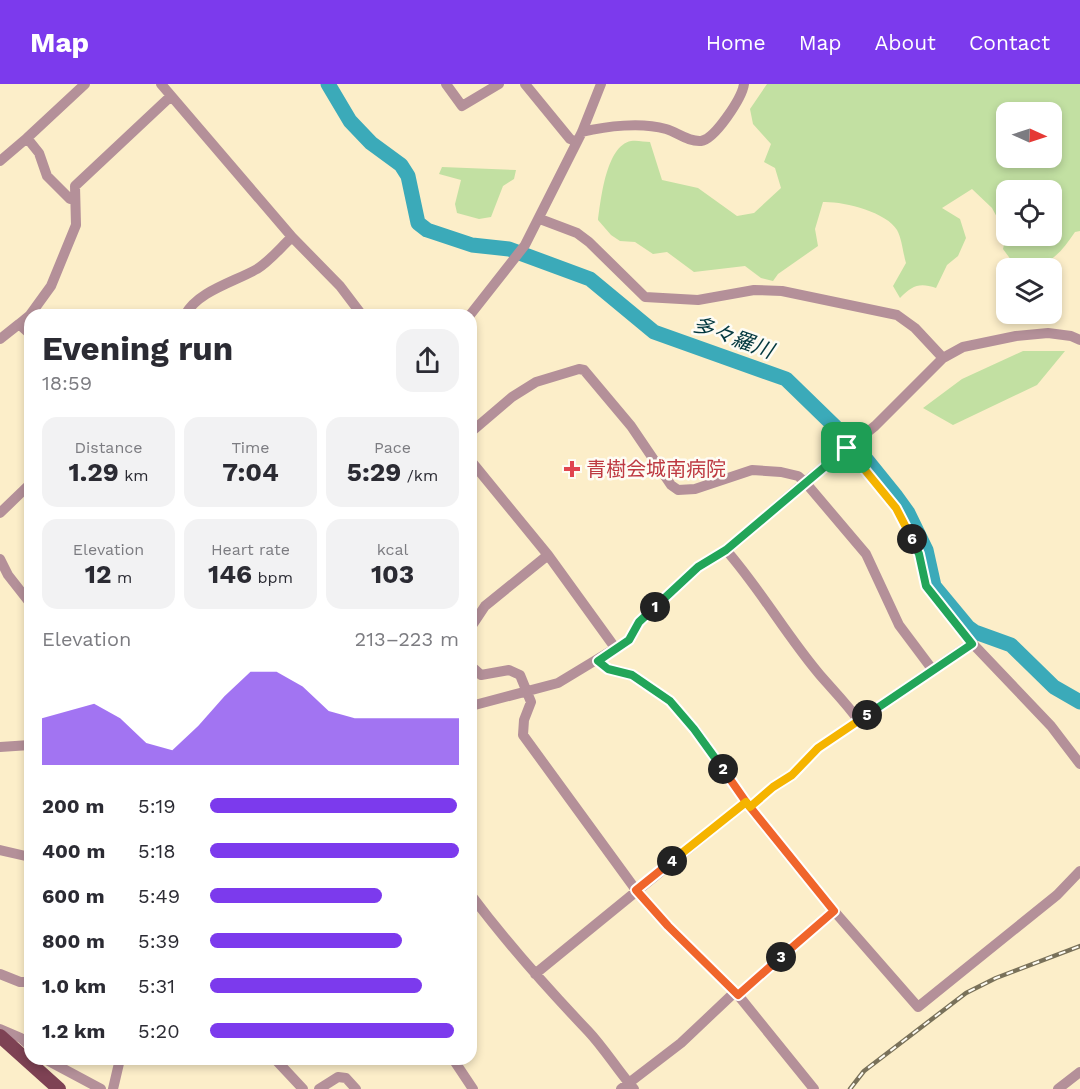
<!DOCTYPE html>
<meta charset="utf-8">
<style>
body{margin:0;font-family:"Work Sans","Noto Sans JP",sans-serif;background:#f2f2f3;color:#2b2b33;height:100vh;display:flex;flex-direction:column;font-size:22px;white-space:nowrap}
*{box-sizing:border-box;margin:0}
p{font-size:20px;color:#7c7c81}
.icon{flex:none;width:33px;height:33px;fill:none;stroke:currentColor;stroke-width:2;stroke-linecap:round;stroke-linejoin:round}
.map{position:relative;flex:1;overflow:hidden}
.panel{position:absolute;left:24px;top:225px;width:453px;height:756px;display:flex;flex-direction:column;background:#fff;border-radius:18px;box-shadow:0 3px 9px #0003}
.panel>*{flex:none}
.needle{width:39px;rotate:93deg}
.controls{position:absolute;left:996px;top:18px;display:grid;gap:12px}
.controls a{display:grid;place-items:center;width:66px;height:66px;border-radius:12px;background:#fff;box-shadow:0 3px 9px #0003;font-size:30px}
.pin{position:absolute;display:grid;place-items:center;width:51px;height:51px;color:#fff;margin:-26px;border-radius:12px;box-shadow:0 3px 9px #0006}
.km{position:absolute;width:30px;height:30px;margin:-15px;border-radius:50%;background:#222;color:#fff;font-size:16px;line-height:30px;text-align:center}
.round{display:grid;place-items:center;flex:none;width:63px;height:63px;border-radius:18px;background:#f2f2f3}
.overview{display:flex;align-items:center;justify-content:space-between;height:102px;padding:0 18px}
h1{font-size:33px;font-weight:700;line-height:45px}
.stats{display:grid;grid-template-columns:repeat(3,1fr);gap:9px;height:102px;padding:6px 18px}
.stats div{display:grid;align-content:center;border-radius:15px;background:#f2f2f3;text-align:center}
.stats b{font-size:26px;font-weight:700}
.stats small{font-size:16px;font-weight:400}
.stats p{font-size:16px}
.chart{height:168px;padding:12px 18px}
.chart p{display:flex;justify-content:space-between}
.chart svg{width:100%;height:108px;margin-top:6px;fill:#7c3aed;opacity:.7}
ul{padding:0 18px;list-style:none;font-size:20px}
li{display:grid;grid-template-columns:96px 72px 1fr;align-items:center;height:45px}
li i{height:15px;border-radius:8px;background:#7c3aed}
header{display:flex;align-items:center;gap:36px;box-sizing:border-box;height:84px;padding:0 30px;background:#7c3aed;color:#fff}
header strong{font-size:28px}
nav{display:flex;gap:33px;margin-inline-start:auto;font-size:21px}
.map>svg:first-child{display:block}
</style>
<header>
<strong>Map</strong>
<nav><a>Home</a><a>Map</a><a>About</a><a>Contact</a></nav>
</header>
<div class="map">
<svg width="1080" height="1005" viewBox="0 0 1080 1005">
<rect width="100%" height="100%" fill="#fceec9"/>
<path fill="#c2e0a2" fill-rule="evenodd" d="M767,0H1080V147L1075,148C1059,172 1046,185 1017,184L1003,165L1006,151L1052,152V106H1006V150L992,124L972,105L942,124L960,135L966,154L958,172L947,181L936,204C919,198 912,202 900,214L893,202L906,179C903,169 902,155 897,146C887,128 842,117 823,118L815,145L818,162L778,190L773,197L761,194L745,182L694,188L667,168L653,170L635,158L620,157L611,151L598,136C601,115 606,62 631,57C637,56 645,58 650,58L662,96L698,104L737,132L754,129L781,104L775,84L764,78L771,60L753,40L750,25ZM1006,28H1052V74H1006Z
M442,83L516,86L514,95L503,102L491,133L479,135L457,129L455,120L461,96L439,90Z
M1023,267H1065L1037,301L953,341L923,324L962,295Z"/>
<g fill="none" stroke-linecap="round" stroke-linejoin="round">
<path stroke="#3baab9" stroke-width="15" d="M328,0L350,37L371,59L401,81L408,92L418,139L427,146L472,161L509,165L590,195L654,248L786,295L857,364L895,411L908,429L926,466L934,502L968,543L975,548L1011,561L1054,603L1080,618"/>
<path stroke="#b49099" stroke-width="10" d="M161,0L292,153L340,202L362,231
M446,0L462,22L499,0
M525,0L570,55L577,58
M582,48C607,42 641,38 666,45C677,48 688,58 701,57C715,55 742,14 744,0
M0,77L27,54
M74,115H70L47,92L39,69L27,54L85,0
M540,135L577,149L589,158L645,213L698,216L754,206L782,207L897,231L915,244L943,274
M30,231L51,202L76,141L75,102L171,12
M30,231L19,240L30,250
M185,231C198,207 234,198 257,185C270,177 281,163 292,153
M470,231L525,161L582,48L601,0
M0,255L19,240
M471,348L512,313L536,298L579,285L584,286L631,342L671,401L678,406L695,405L752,386L781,388L798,392L805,398L866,470L899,541L932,585
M847,364L896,424L919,470L926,502L972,559L1051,642L1080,680
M471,377L548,471L616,565
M0,429L30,400
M726,466C761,506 786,551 820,591C833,606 847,620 859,637
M0,475L8,491L30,519
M471,543L485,522L548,471
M598,577L608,585L631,591L670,617L695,645L746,718L834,827L918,923L1057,811L1080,787
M471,582L481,591L509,586L520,591L531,618L524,636L523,651L636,806L668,842L738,911L814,1005
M471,622L558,599L629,556L639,538L698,483L726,466L805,398L875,342L943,274L963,263L1016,252L1048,249L1071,252L1080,256
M0,663L30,661
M750,723L773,703L792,691L818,664L972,559
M0,766L30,773
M471,811C507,859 547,904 588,947C605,965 618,987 634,1005
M0,890L20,898H30
M535,890L746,718
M738,911L834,827
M0,945L21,954L30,962
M45,975L101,1005
M275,975L303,1005
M453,975L473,1005
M113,1005L120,975
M319,1005L338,993L346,994L356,1005
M621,1005L681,959L735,908
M1058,1005L1080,988"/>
<path stroke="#7e4254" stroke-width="14" d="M0,952L59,1005"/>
<g stroke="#79715a" stroke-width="4.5">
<path id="rail" d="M850,1005L864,987L966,909L996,894L1080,862"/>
</g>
<use href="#rail" stroke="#fefcf4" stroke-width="2" stroke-dasharray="7" stroke-linecap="butt"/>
</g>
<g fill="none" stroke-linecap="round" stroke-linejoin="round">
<g stroke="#fff" stroke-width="12">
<path id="split-1" d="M655,523L698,483L726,466L847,364"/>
</g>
<g stroke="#fff" stroke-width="12">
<path id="split-2" d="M655,523L639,538L629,556L598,577L608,585L632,591L670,617L694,645L723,685"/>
</g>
<g stroke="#fff" stroke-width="12">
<path id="split-3" d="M723,685L746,718L834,827L781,873"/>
</g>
<g stroke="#fff" stroke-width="12">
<path id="split-4" d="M672,777L636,806L668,842L738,911L781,873"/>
</g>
<g stroke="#fff" stroke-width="12">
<path id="split-5" d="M672,777L746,718L750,723L773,703L792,691L818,664L867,631"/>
</g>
<g stroke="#fff" stroke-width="12">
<path id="split-6" d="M867,631L972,560L926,502L919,470L912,455"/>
</g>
<g stroke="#fff" stroke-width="12">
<path id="split-7" d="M847,364L896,424L912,455"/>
</g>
<use href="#split-1" stroke="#22a559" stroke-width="8"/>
<use href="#split-2" stroke="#22a559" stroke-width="8"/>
<use href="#split-3" stroke="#f0652b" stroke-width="8"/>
<use href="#split-4" stroke="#f0652b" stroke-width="8"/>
<use href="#split-5" stroke="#f5b400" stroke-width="8"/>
<use href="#split-6" stroke="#22a559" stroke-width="8"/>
<use href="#split-7" stroke="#f5b400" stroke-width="8"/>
</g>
<path fill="#e0444e" stroke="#fefcf4" stroke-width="2" d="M569 376h6v6h6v6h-6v6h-6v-6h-6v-6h6z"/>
<g text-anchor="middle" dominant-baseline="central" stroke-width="5" stroke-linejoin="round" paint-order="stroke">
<g font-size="20" fill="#be3a42" stroke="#fefcf4" text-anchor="start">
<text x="586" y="385">青樹会城南病院</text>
</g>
<g font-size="21" font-style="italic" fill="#03383f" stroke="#fefcf4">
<text transform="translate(733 253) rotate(20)">多々羅川</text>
</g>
</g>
</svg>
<div class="controls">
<a><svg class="needle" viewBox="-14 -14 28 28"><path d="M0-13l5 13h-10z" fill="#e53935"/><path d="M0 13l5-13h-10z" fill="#7c7c81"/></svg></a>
<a><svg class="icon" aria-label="locate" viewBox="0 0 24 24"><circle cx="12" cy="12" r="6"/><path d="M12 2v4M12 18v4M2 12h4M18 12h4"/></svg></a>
<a><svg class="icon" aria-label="layers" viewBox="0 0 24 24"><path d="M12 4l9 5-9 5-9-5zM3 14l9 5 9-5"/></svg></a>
</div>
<div class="pin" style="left:847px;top:364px;background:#1e9e55"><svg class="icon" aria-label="arrive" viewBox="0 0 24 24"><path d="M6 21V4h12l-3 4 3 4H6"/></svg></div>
<b class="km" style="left:655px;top:523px">1</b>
<b class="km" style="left:723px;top:685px">2</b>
<b class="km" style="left:781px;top:873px">3</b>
<b class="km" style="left:672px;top:777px">4</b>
<b class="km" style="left:867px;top:631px">5</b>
<b class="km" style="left:912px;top:455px">6</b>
<section class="panel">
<div class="overview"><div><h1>Evening run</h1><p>18:59</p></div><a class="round"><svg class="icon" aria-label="share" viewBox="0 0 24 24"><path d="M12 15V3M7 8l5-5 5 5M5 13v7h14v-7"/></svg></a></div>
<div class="stats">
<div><p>Distance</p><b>1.29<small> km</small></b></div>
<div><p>Time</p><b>7:04</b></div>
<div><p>Pace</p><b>5:29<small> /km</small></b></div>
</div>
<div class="stats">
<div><p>Elevation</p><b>12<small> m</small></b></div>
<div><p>Heart rate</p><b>146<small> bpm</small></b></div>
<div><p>kcal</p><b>103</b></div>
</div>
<div class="chart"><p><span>Elevation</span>213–223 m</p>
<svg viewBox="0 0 160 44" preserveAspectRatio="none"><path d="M0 44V25L10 22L20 19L30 25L40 35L50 38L60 28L70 16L80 6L90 6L100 12L110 22L120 25L130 25L140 25L150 25L160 25V44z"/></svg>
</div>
<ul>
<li><b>200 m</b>5:19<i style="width:99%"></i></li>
<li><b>400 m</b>5:18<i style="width:100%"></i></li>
<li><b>600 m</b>5:49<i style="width:69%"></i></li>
<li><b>800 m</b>5:39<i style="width:77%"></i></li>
<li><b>1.0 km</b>5:31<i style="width:85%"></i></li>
<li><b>1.2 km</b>5:20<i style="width:98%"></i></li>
</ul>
</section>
</div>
